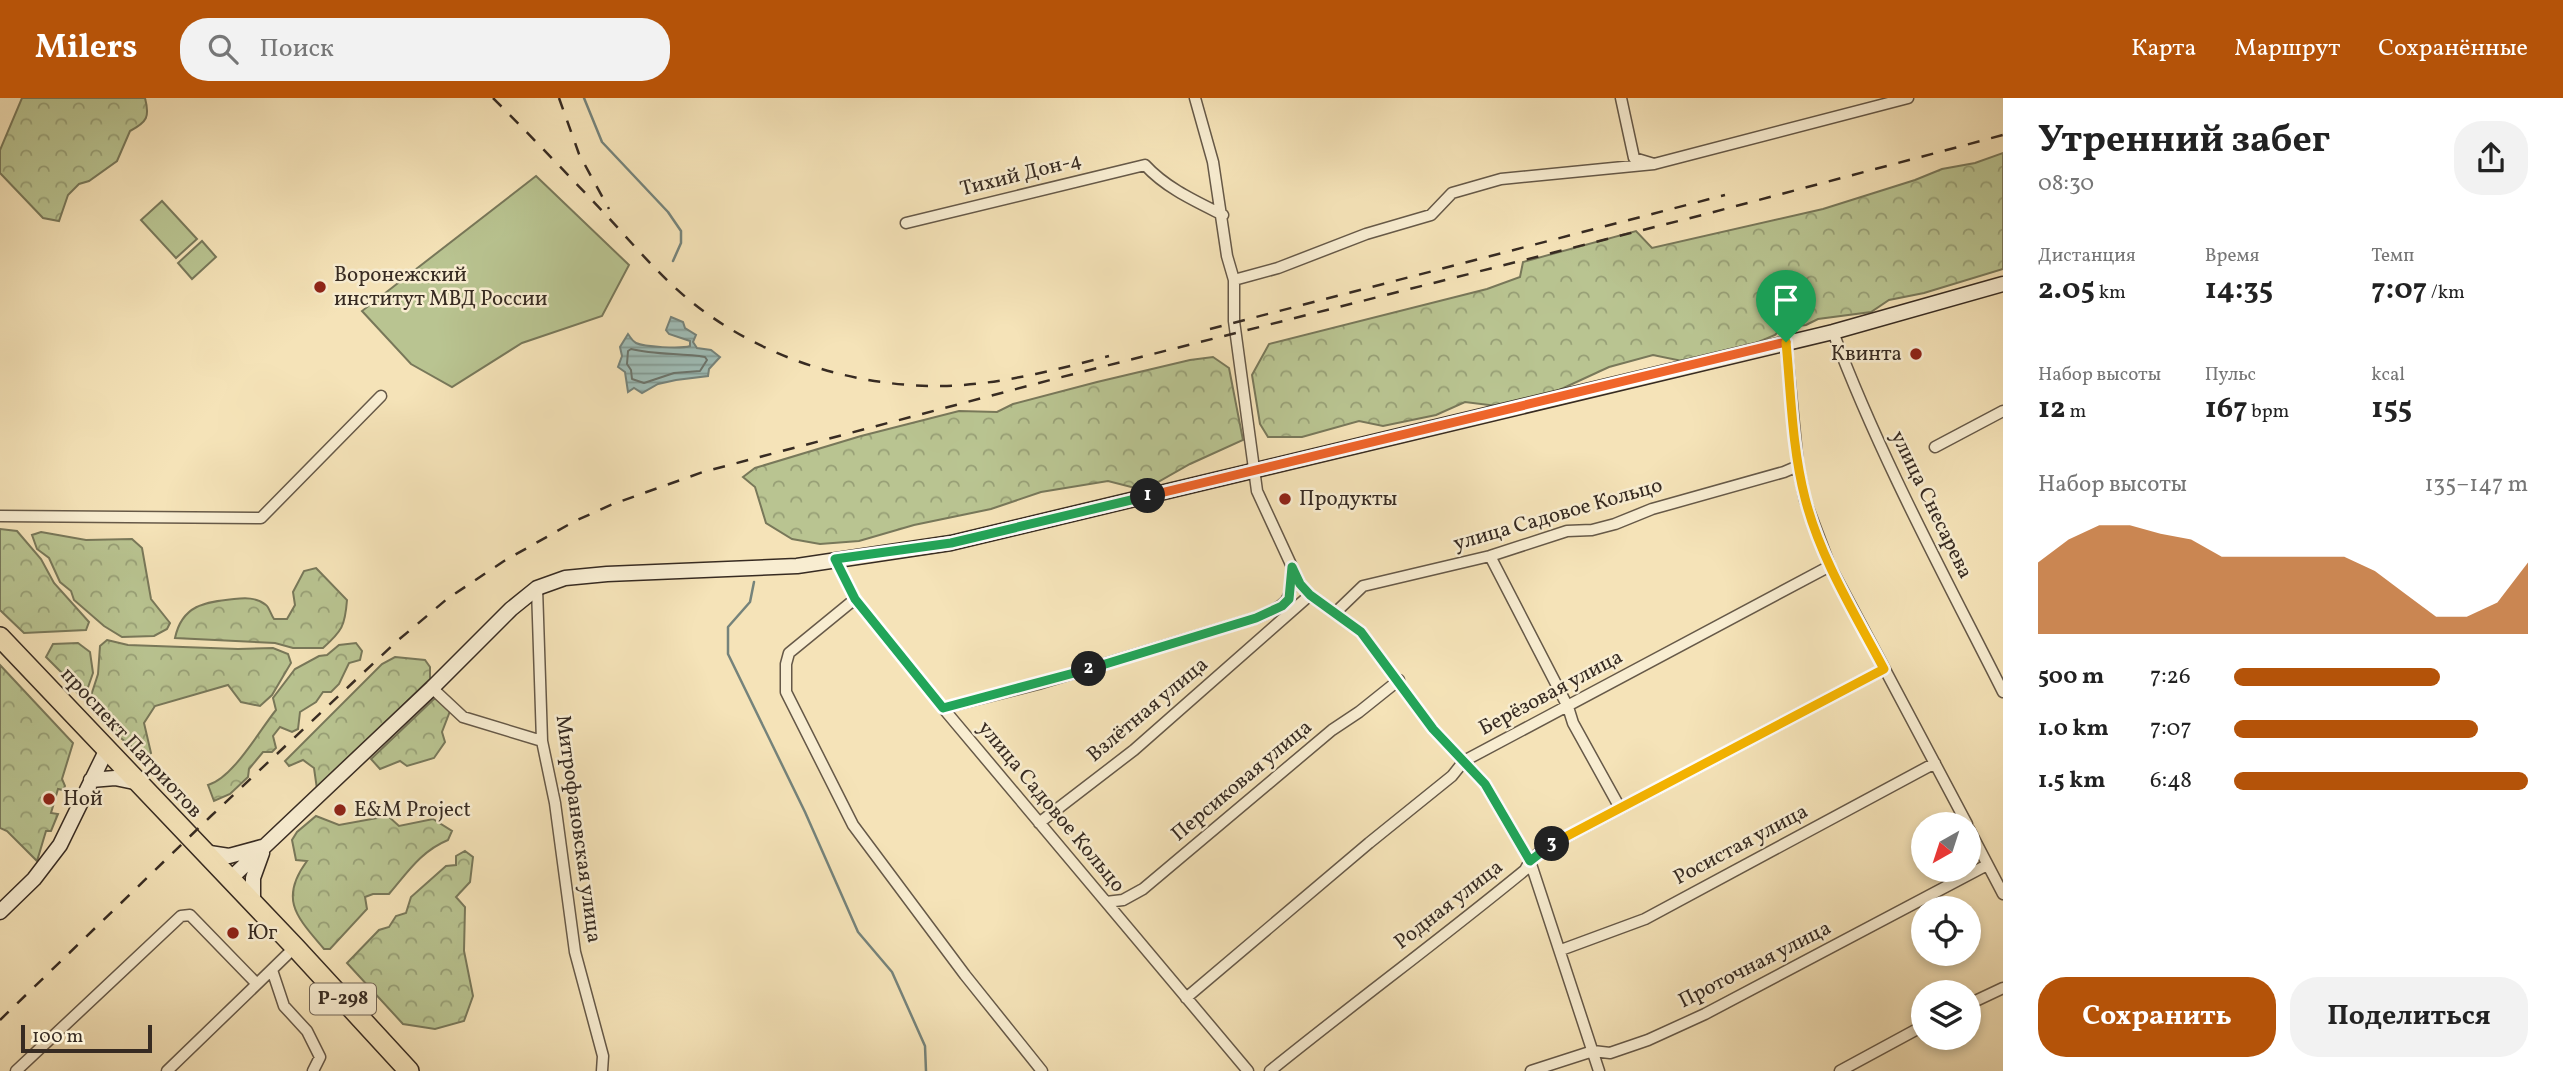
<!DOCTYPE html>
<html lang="ru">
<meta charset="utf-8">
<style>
body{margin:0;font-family:Vollkorn,serif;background:#f2f2f2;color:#222;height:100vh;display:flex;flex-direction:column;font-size:26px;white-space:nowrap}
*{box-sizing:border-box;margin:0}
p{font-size:23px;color:#767676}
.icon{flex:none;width:38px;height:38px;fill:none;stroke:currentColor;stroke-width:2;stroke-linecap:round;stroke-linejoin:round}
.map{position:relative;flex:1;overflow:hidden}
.panel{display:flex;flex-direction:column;background:#fff;width:560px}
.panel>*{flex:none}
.needle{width:46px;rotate:219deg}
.fabs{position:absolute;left:1911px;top:714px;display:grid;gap:14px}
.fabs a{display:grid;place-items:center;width:70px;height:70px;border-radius:50%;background:#fff;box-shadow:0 4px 10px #0003;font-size:35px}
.scale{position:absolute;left:21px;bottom:18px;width:131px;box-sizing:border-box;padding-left:7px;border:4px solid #372b22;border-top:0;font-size:19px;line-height:24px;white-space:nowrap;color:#372b22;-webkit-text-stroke:5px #f8edd1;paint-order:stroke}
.pin{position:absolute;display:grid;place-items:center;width:60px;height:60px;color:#fff;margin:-72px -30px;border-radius:50% 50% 50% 0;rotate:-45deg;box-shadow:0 0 7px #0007}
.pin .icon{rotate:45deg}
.km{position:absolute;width:35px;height:35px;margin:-18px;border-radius:50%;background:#222;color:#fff;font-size:19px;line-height:35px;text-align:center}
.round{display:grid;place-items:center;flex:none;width:74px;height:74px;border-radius:28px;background:#f2f2f2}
.overview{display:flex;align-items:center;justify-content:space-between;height:119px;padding:0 35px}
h1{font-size:38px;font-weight:700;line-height:52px}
.metrics{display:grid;grid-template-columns:repeat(3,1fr);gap:10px;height:119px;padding:7px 35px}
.metrics div{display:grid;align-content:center}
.metrics b{font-size:30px;font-weight:700}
.metrics small{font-size:19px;font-weight:400}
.metrics p{font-size:19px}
.chart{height:196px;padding:14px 35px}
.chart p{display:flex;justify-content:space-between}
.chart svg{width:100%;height:126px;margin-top:7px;fill:#b45309;opacity:.7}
.button{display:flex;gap:14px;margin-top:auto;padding:14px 35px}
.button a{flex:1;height:80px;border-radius:28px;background:#b45309;color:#fff;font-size:28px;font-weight:700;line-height:80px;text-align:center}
.button a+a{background:#f2f2f2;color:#222}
ul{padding:0 35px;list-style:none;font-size:23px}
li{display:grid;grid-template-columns:112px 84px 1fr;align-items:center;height:52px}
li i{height:18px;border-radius:9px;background:#b45309}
header{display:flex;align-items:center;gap:42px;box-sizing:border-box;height:98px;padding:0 35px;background:#b45309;color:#fff}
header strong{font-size:33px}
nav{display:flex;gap:38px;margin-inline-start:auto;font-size:24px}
.search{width:490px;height:63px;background:#f2f2f2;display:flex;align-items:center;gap:18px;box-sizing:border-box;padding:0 24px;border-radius:28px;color:#767676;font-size:26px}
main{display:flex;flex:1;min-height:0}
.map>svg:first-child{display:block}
</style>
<header>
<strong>Milers</strong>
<div class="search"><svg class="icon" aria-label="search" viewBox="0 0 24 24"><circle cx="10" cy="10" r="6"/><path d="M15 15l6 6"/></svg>Поиск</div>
<nav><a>Карта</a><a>Маршрут</a><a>Сохранённые</a></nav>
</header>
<main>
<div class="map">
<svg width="2003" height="973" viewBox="0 0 2003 973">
<defs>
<pattern id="forest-crowns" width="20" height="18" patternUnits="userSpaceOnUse" patternTransform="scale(1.75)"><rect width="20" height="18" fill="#b9c491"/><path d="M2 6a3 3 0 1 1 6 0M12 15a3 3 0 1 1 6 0" fill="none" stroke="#979f76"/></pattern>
<pattern id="water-rules" width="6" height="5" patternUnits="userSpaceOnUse" patternTransform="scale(1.75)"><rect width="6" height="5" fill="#9fbdb7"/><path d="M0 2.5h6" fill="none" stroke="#829a94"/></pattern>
</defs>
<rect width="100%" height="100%" fill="#f5e3b8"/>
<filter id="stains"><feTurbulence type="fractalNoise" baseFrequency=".00286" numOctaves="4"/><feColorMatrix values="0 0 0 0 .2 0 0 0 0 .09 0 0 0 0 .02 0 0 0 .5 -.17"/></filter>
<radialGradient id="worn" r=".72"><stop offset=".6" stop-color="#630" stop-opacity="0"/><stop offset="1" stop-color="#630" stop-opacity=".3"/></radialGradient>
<path fill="url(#forest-crowns)" stroke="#78785a" stroke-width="2" d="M22,0H145C150,19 147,24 130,33L117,63L89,83L79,86L68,97L59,123L43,120L0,75V52Z
M2003,55V171L1924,195L1889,202L1871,214L1818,221L1806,227L1782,230L1775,237L1756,245L1682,263L1653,257L1609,269L1557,293L1497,308L1465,304L1436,317L1383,328L1359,323L1302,339H1268L1260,326L1252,277L1269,246L1487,191L1520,179L1523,164L1636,133L1652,150L1823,111L1915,82L1942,71L1975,65Z
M1213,259L1229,270L1243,342L1190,366L1158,384L1135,390L1108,383L1041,394L991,411L914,427L859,443L820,446L792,441L766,425L755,389L743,379L755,370L861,338L959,313L997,314L1013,306L1097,284L1190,262Z
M0,431L17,433L41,461L54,485L89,524L86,532L24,535L0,512Z
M41,434L86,442L132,441L142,450L151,501L170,525L167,531L154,538L122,539L104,528L74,502L71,493L60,484L49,460L37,451L32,437Z
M316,470L347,502C345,528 342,533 323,550H293L275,545L175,540C182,507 205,504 234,501C244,500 257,499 266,507C269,509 271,517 274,521H287L295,507L293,494L304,473Z
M107,542L128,547L238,551L273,550L288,556L291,565L272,597L260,608L241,604L228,587L155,608L144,625L151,655L145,659L122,641L88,607L98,576L100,548Z
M78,545L90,554L93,575L86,595L79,598L68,581L46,559L53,546Z
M356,545L362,553L360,562L349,565L339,586L331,594H323L316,604L300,614L298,631L292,634L280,629L273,638L276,650L272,654H263L249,671L248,679L230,696L214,703L208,687C233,680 259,633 276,612L273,600L295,571L319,558L327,557L339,547Z
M395,559L425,562L430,569V581L317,691L314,670L303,662L289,668L285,663L382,566Z
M0,567L73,645L62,681L65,688L63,692L58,691L51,715L58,716L51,733H46L37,763L7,733L0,730Z
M435,600L450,613L442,634L445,644L434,660L407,668L400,663L380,671L371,661Z
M316,718L339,727L388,718L399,728L433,721L452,733L448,742C421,753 407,775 389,796H373L365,799L367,811L330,851H324C298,820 278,802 307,763L296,762L292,742L297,734Z
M465,753L473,759L470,784L456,799L465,809L464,853L473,898L464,923L435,931L403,926L347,865L379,832L389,829L396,818L406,815L411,799L446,768L456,767V758Z"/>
<path fill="#b9c491" stroke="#78785a" stroke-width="2" d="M536,78L629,167L602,218L522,245L452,289L411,266L362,213Z
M162,103L197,141L176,160L141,122Z
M202,143L216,159L192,181L178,165Z"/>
<path fill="url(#water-rules)" stroke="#75837b" stroke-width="2" d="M671,219L683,224L685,230L696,237L693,244L697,250L711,252L720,259L709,271L708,278L676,282L658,286L642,295L634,290L628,294L625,274L618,269L622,258L620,249L628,236C631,240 632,243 636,245C644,249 681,251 690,248V243L669,236L666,232Z"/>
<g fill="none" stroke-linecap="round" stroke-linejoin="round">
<path stroke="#6b746c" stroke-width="2" d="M631,251C655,257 681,255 705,259L707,262L700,273L674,275L644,285L632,281L631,272L627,266L628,253Z"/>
<path stroke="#75837b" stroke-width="2.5" d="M584,0L602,44L668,114L681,133V145L673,163
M754,484L750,504L728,529V556L805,714L858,834L892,874L925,948L926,973"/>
<g stroke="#665948" stroke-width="13">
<path id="street" d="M1195,0L1213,64L1227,158L1234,182V223L1257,393L1300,486L1310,497L1361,534L1433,631L1485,686L1530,763L1599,973
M1621,0L1634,60L1654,66L1908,0
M906,125L1145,67C1166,90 1195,103 1223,117
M1234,182L1278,170L1366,136L1431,117L1452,95L1501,81L1654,66
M1833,234C1880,359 1943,475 2003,594
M1786,245L1798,368L1805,402L1830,468L1967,726
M1935,349L2003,313
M0,418L261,420L381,298
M1490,458L1568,609L1573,625L1620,710
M835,461L855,501L943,610L1248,973
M537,490L542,643L555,705L575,854L603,958L602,973
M855,501L789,555L786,566V594L853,727L965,877L1042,973
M1335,515L1363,488L1490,458L1567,433L1592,432L1615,426L1652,411L1784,374L1798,368
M432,590L463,619L542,643
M943,610L1038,586L1256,520C1284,507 1292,507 1292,473
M1039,725L1134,652L1310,497
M1969,731L2003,796
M1106,804L1123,802L1143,791L1332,632L1359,614L1399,582
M1561,852L1645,821L1935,665
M272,872L284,908L307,933L320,959L313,973
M1186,900L1369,745L1452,678L1464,663L1830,468
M1969,906L2003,890
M16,973L181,818L190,817L257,886L295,849
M167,973L257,886
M1270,973C1354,905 1441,841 1525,772L1530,763L1543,751L1884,571
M1531,973L1593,953L1610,955L1648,942L1705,916L1987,767
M1840,973L1923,928"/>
</g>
<g stroke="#372b22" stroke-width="17">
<path id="secondary" d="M91,682L115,680L139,685
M203,754L229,758L262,749
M229,782L432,590L511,511L537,490L565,480L607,476L797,468L951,445L1833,234L2003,186
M253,806V780L262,755
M0,814L34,781L60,747L107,651"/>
</g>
<g stroke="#372b22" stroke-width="22">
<path id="highway" d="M0,539L295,849L409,973"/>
</g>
<use href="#street" stroke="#f8edd1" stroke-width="10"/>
<use href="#secondary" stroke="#f8edd1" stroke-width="14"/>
<use href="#highway" stroke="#f5e3b8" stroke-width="19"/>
<path stroke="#372b22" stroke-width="2.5" stroke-dasharray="12 12" stroke-linecap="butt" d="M493,0C532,39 570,79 608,119C628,141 648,164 670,185C741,253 844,289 942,288C998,287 1055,272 1109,258
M559,0L579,56L609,111
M1210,231L1725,97
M0,922L211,718L396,544L447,501L504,463L575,423L613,406L703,374L1054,281L1706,116L2003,37"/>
</g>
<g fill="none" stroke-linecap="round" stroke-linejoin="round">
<g stroke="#fff" stroke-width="14">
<path id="split-1" d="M1148,398L1786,244"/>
</g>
<g stroke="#fff" stroke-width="14">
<path id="split-2" d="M1089,571L943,610L855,501L835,461L951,445L1148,398"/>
</g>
<g stroke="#fff" stroke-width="14">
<path id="split-3" d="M1089,571L1256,520L1282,508L1289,501L1292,469L1300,486L1310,497L1361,534L1433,631L1485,686L1530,763L1552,746"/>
</g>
<g stroke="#fff" stroke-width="14">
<path id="split-4" d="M1552,746L1884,571C1855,516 1820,460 1805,400C1792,350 1791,296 1786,244"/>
</g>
<use href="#split-1" stroke="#f0652b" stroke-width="9"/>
<use href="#split-2" stroke="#22a559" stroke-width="9"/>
<use href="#split-3" stroke="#22a559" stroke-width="9"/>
<use href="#split-4" stroke="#f5b400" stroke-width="9"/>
</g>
<g fill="#8f2418" stroke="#f8edd1" stroke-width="2.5">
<circle cx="320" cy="189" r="7"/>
<circle cx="1916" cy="256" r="7"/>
<circle cx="1285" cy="401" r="7"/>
<circle cx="49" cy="701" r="7"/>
<circle cx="340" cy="712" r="7"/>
<circle cx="233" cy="835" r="7"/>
</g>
<g text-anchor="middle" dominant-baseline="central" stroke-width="5" stroke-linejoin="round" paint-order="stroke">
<rect fill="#f8edd1" stroke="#716556" stroke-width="2" x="310" y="885.5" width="66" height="31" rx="5"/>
<g font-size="19" font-weight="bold" fill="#372b22">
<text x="343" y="901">Р-298</text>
</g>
<g font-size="21" fill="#372b22" stroke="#f8edd1">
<text transform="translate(1021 77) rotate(-14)">Тихий Дон-4</text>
<text transform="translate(1931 407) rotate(64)">улица Снесарева</text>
<text transform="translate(1558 417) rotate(-16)">улица Садовое Кольцо</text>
<text transform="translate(1551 595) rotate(-28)">Берёзовая улица</text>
<text transform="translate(1148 612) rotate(-40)">Взлётная улица</text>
<text transform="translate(131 645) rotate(47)">проспект Патриотов</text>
<text transform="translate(1242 683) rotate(-40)">Персиковая улица</text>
<text transform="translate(1051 709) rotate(50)">улица Садовое Кольцо</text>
<text transform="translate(578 731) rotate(82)">Митрофановская улица</text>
<text transform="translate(1741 747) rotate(-28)">Росистая улица</text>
<text transform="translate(1449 807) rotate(-38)">Родная улица</text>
<text transform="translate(1755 867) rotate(-27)">Проточная улица</text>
</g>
<g font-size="21" fill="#372b22" stroke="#f8edd1" text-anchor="start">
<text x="334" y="177">Воронежский<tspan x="334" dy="24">институт МВД России</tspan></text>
<text x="1902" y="256" text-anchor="end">Квинта</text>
<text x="1299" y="401">Продукты</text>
<text x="63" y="701">Ной</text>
<text x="354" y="712">E&amp;M Project</text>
<text x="247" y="835">Юг</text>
</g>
</g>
<rect width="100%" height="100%" filter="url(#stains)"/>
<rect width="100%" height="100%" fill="url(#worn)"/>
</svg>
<div class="fabs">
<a><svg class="needle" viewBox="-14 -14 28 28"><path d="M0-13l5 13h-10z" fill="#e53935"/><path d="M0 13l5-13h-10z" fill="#767676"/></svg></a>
<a><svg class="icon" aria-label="locate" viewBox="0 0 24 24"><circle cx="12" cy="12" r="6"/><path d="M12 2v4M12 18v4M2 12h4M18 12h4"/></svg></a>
<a><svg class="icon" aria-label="layers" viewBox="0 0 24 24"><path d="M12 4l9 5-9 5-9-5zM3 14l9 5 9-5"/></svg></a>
</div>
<div class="scale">100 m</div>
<div class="pin" style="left:1786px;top:244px;background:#1e9e55"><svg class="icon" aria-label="arrive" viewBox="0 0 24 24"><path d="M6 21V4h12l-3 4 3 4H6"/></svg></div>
<b class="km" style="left:1148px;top:398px">1</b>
<b class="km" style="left:1089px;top:571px">2</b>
<b class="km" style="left:1552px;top:746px">3</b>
</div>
<section class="panel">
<div class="overview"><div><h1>Утренний забег</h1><p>08:30</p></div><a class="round"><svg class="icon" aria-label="share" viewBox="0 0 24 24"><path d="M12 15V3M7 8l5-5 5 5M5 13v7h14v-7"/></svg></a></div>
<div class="metrics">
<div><p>Дистанция</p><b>2.05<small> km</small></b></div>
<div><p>Время</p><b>14:35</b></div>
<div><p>Темп</p><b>7:07<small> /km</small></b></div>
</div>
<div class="metrics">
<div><p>Набор высоты</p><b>12<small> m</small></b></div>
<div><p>Пульс</p><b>167<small> bpm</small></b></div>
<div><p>kcal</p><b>155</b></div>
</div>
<div class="chart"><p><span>Набор высоты</span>135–147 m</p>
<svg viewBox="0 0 160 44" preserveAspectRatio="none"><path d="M0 44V19L10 11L20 6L30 6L40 9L50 11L60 17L70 17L80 17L90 17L100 17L110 22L120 30L130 38L140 38L150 33L160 19V44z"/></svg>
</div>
<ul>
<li><b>500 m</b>7:26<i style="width:70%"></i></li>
<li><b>1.0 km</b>7:07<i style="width:83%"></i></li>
<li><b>1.5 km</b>6:48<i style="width:100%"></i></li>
</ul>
<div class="button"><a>Сохранить</a><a>Поделиться</a></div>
</section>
</main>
